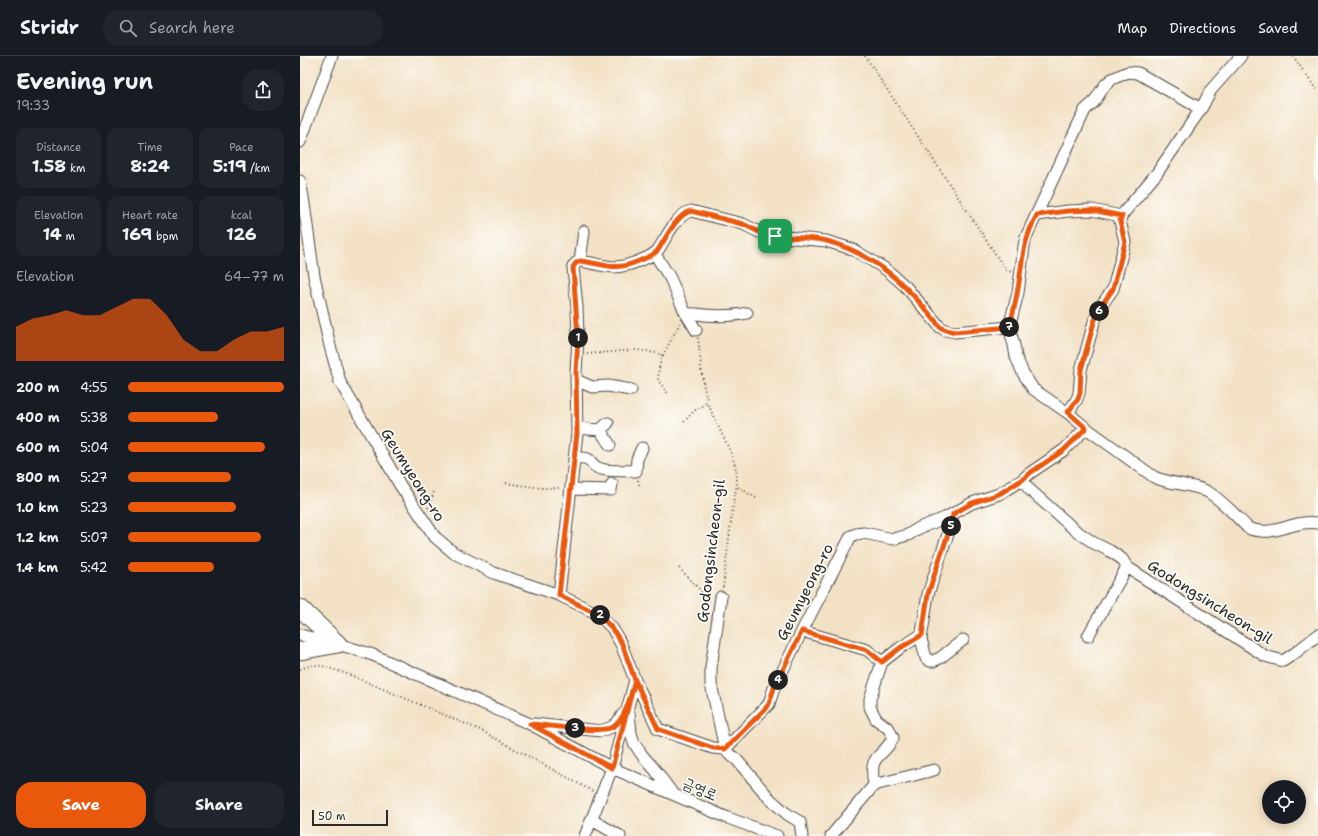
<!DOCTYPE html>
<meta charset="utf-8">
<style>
body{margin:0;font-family:"Shantell Sans","Poor Story",sans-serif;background:#20242c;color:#f1f3f6;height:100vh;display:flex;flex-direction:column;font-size:15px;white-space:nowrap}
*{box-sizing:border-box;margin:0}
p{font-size:13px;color:#9ea1a6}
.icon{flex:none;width:22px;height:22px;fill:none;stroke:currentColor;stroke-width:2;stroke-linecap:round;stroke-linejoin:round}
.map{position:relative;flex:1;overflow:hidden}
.drawer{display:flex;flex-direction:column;background:#171b24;width:300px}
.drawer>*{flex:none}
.buttons{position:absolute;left:962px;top:724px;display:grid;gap:8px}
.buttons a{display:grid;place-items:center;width:44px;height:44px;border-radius:50%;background:#171b24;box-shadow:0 2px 10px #0003;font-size:20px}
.scale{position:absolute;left:12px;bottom:10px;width:76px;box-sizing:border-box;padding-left:4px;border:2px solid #2b2b2b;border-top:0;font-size:11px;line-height:14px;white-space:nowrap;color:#2b2b2b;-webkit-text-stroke:3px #fdfcf7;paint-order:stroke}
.pin{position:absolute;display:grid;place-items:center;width:34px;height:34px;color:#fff;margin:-17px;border-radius:8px;box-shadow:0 2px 6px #0006}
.km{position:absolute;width:20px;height:20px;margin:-10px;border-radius:50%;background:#222;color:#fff;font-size:11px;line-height:20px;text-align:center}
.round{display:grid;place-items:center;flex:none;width:42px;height:42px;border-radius:16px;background:#20242c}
.summary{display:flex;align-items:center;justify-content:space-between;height:68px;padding:0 16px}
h1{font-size:22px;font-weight:700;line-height:30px}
.figures{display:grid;grid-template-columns:repeat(3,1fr);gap:6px;height:68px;padding:4px 16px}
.figures div{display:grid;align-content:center;border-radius:10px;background:#20242c;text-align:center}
.figures b{font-size:17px;font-weight:700}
.figures small{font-size:11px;font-weight:400}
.figures p{font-size:11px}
.chart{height:112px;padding:8px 16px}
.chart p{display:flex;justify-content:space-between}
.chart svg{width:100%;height:72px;margin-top:4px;fill:#ea580c;opacity:.7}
.button{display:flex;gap:8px;margin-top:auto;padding:8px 16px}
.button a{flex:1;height:46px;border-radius:16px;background:#ea580c;color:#fff;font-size:16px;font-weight:700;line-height:46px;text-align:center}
.button a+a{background:#20242c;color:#f1f3f6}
ul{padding:0 16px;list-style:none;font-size:13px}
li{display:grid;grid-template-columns:64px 48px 1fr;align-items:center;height:30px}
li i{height:10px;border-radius:5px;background:#ea580c}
header{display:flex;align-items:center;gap:24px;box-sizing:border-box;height:56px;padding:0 20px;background:#171b24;border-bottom:1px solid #363941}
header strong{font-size:19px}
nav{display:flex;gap:22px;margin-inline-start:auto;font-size:14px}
.search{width:280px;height:36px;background:#20242c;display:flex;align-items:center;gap:10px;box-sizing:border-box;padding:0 14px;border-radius:16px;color:#9ea1a6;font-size:15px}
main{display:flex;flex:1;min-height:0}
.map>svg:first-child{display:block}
</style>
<header>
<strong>Stridr</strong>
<div class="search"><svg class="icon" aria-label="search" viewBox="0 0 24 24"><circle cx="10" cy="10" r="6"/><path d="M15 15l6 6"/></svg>Search here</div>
<nav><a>Map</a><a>Directions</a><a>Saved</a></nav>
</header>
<main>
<section class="drawer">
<div class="summary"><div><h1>Evening run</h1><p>19:33</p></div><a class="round"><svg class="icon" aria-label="share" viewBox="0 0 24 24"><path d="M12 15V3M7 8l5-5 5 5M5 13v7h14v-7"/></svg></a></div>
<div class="figures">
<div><p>Distance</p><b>1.58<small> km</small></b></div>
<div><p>Time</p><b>8:24</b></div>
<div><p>Pace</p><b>5:19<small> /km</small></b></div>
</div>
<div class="figures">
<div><p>Elevation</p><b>14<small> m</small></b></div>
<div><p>Heart rate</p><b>169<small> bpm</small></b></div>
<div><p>kcal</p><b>126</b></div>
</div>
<div class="chart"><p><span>Elevation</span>64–77 m</p>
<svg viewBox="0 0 160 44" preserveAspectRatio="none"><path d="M0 44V23L10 18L20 16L30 13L40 16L50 16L60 11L70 6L80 6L90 16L100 31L110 38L120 38L130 31L140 26L150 26L160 23V44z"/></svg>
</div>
<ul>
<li><b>200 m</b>4:55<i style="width:100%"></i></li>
<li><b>400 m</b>5:38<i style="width:58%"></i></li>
<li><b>600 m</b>5:04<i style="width:88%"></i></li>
<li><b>800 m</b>5:27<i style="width:66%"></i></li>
<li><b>1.0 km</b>5:23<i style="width:69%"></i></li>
<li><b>1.2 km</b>5:07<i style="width:85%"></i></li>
<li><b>1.4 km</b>5:42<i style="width:55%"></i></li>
</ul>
<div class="button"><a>Save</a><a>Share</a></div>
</section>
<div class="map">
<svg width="1018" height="780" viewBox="0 0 1018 780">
<rect width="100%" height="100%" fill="#fdfcf7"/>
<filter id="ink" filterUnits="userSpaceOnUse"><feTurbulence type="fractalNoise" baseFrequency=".025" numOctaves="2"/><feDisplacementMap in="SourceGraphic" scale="8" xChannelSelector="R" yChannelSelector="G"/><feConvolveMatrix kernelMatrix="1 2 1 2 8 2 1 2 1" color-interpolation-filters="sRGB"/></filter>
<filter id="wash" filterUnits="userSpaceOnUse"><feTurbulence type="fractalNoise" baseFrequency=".012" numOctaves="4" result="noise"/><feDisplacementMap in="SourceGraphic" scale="16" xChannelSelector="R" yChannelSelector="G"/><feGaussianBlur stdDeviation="0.9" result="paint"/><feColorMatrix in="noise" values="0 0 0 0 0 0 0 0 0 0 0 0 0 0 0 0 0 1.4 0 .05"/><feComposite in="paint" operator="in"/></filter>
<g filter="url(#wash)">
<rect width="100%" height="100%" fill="#f2e1c5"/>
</g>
<g filter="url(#ink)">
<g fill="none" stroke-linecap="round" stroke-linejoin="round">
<g stroke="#494642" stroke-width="13">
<path id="minor" d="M901,53L838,17L828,16L812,23L805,29L794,46L785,54L726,181L724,190L718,237L709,271L714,289L716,301L723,317L733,333L768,357L786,372L854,421C871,429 892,427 908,436C923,445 936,460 948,472C974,483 992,463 1018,467
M0,86L32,0
M0,125L3,141L14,220L30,290L40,326L100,429L135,481L154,497L194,517L259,539L298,558L312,572L321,588L335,624L312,712L285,780
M737,159L768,155L792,154L821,160
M355,198L370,222L385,256L396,274
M280,205L284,175
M386,258C395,257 397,258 405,259C418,260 435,260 447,257
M276,324L292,331L308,330L331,334
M768,357L777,343L779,337L781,314L794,266L801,250L813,233L825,186L820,165L821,160L857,117L901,53L911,34L941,0
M277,372L300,374L310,389
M786,372L764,394L730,417L722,424L730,434L775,474L794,487L810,495L822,503L827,511L965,600L983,605L995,597L1018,579
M300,374L308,367
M275,402C297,400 287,410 301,413C312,416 325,414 336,415L337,403L342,392
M271,433L311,434L312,428
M653,458L650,472L628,538L621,583L626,602L630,605H633L640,602L663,584
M259,539L277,377L276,316L278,282L277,251L273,211L276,207L280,205C307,209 312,216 339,205C346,202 353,200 358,194C366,182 377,158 391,155L443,168L459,176L475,180L526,185L552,193L584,212L595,221L606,231L640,271L645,274L655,276L709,271
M502,575L567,594L582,606
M0,579L38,588L73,599L230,668L312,712L428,762L477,780
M788,580L827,511
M335,624L358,673L413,692L425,693L411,628V612L421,541
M329,657L331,677L334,687L342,699L356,715L372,737
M234,668L301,675L312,671L318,666L323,658
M574,729C568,696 582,704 593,682L589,673L576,663L570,651V643L582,606L600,592L621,579
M292,764L320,780
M502,780L500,766L487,758L470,743L436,703L429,698L425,693L469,648L474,632L502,575L551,480L556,478L564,477L593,483L608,479L619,472L645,462L672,447L699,438L722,424
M531,780L574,729L634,714"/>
</g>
<g stroke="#494642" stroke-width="19">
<path id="highway" d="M0,552L38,588
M0,595L38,588"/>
</g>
<path stroke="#494642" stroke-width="2" stroke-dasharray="1 3" stroke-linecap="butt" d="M565,0L706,214L712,216
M993,0L1018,36
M398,282C401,303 401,326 408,346C417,377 446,407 434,441L423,532
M287,298L335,294L347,295L363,299L380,267
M362,299L359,312L358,324L369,339
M384,366L394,355L408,346
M338,424L340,431
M206,427L241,432H261
M438,431L456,442
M128,452L134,436
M379,512L406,540L410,547
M0,613L13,609L23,610L50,619L180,674L292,735"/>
<use href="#minor" stroke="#fff" stroke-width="11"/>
<use href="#highway" stroke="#fff" stroke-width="17"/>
</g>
</g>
<g fill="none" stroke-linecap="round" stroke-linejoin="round" filter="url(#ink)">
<g stroke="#fff" stroke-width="8">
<path id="route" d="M475,180L459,176L443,168L391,155C377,158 366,182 358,194C353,200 346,202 339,205C312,216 307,208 280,205L276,207L273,211L278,282L276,316L277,377L259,539L298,558L312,572L322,588L335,624L312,712L230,668C247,669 302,678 313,671C326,663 331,638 335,624L358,673L413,692L425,693L464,654L469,648L474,632L502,575L567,594L582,606L600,592L622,579L628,538L650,472L653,458L672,447L699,438L722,424L730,417L764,394L786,372L768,356L778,343L780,337L781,314L794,266L801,250L813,233L825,186L820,165L822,160L792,154L768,155L737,159C721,188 723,207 717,238C715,249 712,260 710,271L655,276L646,274L640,271C609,231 577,199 527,185C513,181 491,182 475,180"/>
</g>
<use href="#route" stroke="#ea580c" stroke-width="5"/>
</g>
<g text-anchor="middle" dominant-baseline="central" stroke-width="3.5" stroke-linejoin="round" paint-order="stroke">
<g font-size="15" fill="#2b2b2b" stroke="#fdfcf7">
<text transform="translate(113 419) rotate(58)">Geumyeong-ro</text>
<text transform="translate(411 495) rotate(-83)">Godongsincheon-gil</text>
<text transform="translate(505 536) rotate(-63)">Geumyeong-ro</text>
<text transform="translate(910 546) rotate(32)">Godongsincheon-gil</text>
<text transform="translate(400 733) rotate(23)">금영로</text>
</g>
</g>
</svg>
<div class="buttons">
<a><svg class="icon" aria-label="locate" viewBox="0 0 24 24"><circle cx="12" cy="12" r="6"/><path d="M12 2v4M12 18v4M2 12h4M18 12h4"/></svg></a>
</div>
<div class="scale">50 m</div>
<div class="pin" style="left:475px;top:180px;background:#1e9e55"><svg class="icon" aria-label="arrive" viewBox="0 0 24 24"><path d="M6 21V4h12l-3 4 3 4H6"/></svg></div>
<b class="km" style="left:278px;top:282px">1</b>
<b class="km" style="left:300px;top:559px">2</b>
<b class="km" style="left:275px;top:672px">3</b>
<b class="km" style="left:478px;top:624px">4</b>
<b class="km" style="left:651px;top:470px">5</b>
<b class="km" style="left:799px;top:255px">6</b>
<b class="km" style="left:709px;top:271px">7</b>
</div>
</main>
